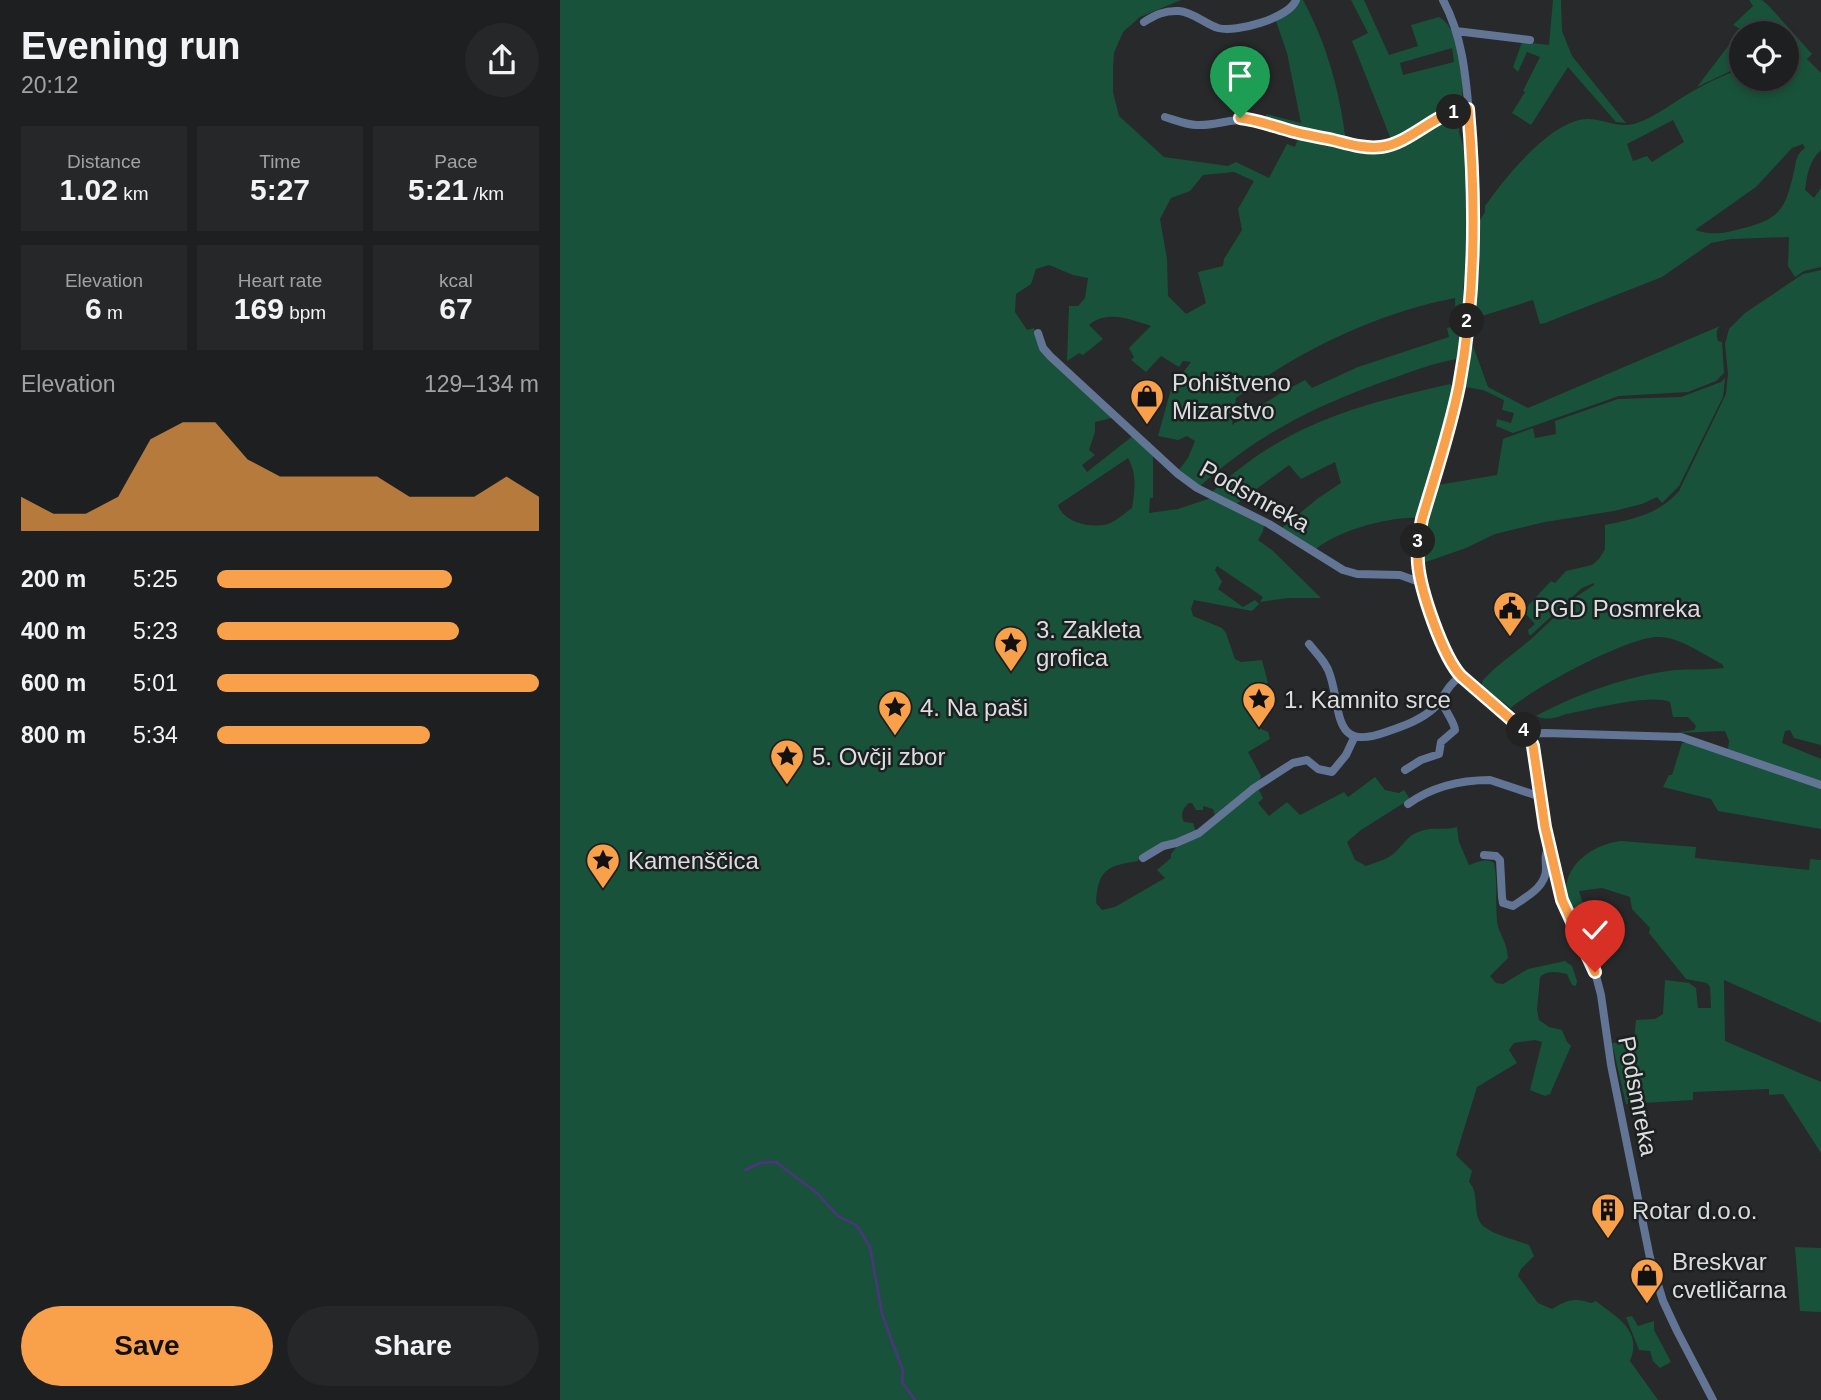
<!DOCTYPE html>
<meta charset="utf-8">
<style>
body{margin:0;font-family:Helvetica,sans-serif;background:#252729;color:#f1f3f6;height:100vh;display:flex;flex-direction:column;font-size:26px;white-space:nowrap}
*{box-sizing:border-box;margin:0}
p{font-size:23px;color:#a0a2a5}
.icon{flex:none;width:38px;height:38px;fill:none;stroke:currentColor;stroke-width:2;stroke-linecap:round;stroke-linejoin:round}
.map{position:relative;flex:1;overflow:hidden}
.drawer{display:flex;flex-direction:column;background:#1d1f20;width:560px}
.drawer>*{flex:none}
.fabs{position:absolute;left:1169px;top:21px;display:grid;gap:14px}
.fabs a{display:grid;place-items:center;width:70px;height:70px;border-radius:50%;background:#1d1f20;box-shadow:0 4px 10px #0003,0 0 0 2px #3b3d3e;font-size:35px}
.pin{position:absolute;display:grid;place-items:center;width:60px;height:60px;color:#fff;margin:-72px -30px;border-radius:50% 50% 50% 0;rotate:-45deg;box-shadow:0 0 7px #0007}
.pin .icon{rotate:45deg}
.km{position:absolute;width:35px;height:35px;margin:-18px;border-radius:50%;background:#222;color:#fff;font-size:19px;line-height:35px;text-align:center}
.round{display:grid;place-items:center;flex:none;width:74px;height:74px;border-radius:37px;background:#252729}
.headline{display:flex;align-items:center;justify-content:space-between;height:119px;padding:0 21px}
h1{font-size:38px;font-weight:700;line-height:52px}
.stats{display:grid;grid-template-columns:repeat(3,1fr);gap:10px;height:119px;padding:7px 21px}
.stats div{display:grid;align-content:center;border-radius:0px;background:#252729;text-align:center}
.stats b{font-size:30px;font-weight:700}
.stats small{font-size:19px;font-weight:400}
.stats p{font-size:19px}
.chart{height:196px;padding:14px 21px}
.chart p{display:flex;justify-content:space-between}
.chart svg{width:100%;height:126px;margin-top:7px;fill:#f8a14a;opacity:.7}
.action{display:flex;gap:14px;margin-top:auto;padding:14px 21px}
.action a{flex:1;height:80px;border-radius:42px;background:#f8a14a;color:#111;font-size:28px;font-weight:700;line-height:80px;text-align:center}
.action a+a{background:#252729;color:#f1f3f6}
ul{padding:0 21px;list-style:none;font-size:23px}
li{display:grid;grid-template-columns:112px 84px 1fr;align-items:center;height:52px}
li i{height:18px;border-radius:9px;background:#f8a14a}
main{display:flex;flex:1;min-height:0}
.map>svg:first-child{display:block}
</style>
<main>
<section class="drawer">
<div class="headline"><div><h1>Evening run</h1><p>20:12</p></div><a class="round"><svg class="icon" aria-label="share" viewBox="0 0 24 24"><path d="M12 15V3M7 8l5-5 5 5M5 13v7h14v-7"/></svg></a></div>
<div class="stats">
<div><p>Distance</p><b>1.02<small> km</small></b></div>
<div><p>Time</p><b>5:27</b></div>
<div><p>Pace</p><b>5:21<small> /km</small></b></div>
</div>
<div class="stats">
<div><p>Elevation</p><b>6<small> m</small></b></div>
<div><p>Heart rate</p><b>169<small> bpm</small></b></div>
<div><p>kcal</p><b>67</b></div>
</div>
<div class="chart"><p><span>Elevation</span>129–134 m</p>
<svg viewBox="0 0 160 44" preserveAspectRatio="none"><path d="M0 44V32L10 38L20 38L30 32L40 12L50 6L60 6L70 19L80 25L90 25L100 25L110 25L120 32L130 32L140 32L150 25L160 32V44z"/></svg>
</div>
<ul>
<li><b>200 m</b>5:25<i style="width:73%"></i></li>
<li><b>400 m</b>5:23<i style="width:75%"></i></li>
<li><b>600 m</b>5:01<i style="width:100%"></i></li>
<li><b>800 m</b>5:34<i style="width:66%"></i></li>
</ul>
<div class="action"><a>Save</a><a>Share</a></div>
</section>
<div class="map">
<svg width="1261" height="1400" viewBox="0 0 1261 1400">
<rect width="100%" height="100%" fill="#27292b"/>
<path fill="#19523b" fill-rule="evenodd" d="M0,0H621L580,17L563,32L554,53L553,67V92L559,116L604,157L668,166L676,162L709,178L727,144L735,147L739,135C759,138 779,146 799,149C833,155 863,131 891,116L899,119V132L906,156L908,206L903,298L897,359C873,363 848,373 825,381C750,408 699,434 639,487L618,471L628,458L635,441L627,436L618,440L598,436L611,389L631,362L623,361L619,367L601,356L586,372L571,360L574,357L569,348L591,326C569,319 547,310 529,325L543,339L523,355L519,353L507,361L509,306H518L525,298L528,278L513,275L489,265L476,269L471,284L456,294L455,312L467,330L474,328L481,349L486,355L552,415V418L535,422V432L529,450L535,455L522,465L527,472L574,435L593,454V498H590L589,513L618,509L651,498L658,501L704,524L703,531L698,540L713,551L761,598H728L700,602L703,597L657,566L655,570L662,582L658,589L683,607L695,600L699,604L692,611L634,600L631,609L633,616L662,628L666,633L675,659L681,662L702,660L708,683L693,686L690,700L698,714L701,729L708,732L710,739L688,752L701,776L699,782L655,816L653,809L643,806V810H636L632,803H629C623,808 620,814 624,822L633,823L636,832L599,845L580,855L578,861C547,866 538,869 536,903L542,910L555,907L605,878L597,870L611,858V854L619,844L640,835L698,788L703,798L698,803L709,816L727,802L740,815L784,792L788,797L815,777L825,790L839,793L844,790L850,799L801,830L787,842L795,860L806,866C814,863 825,860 832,855C842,847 846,837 858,832C872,826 884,831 897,827L899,842L909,865C918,862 926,857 934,863C938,882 935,901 937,920C938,934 947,940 948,958L930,976L936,983L943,984L968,969L1005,961L1012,966L1017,981L1016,986L1012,985L1007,974C996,972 988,970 980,977L977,1010L979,1020L989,1027L1002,1030L1007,1042L1011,1046L990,1094L985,1096L970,1090L982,1042L975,1040L954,1043L949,1050L957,1063L917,1087L896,1155L912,1171L909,1182C921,1194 910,1218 926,1228C938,1236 955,1240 969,1245L974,1256L961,1269L958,1276L978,1303L992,1309C1006,1300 1015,1297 1031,1303L1036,1301C1055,1317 1083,1329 1070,1361L1098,1400H0ZM674,172L694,181L678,209L682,230L664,259L663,266L638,272L646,303L626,314L608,296L607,259L600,219L611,198L630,191L643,175ZM895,298L896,326L887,328L889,337L798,367L752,388L745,380L719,394L672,425L676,398C740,350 817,313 895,298ZM568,458C577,474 575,490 572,508C565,513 556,521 548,524C531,529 503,522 498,505Z
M739,0H743C767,44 780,92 786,142L707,123L706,114L741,123L727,53L716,21Z
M791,0H804L829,55L858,46L851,25L879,17C901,28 903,81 902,102L832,142L792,41L808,33ZM892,48L894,62L843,75L840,63Z
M993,0H1001L1002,31L1012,56L1066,123L1056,122L1008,67L971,125L952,113L965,92L963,91L980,57L967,52L958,72L953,67L962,42L989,45Z
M1189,0H1202L1209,6L1252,54L1247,59L1261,73V150C1249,161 1247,175 1245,190L1254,198L1261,188V267L1244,271L1235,277L1228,266L1229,237L1171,239L1151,243L1102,277L985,323L980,324L973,300L912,319L919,222L925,212V206C945,178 992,118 1029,119C1047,120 1059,129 1077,123C1095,117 1111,104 1128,94C1145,84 1163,75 1181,69V79H1227V33H1181V66L1137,87L1181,29L1173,25L1193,6ZM1113,120L1124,142L1092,162L1087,156L1073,161L1067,144ZM1243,144L1245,148C1238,153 1236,159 1235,167C1226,205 1224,218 1184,228C1166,233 1153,236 1135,230L1196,187L1232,148Z
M1261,270V745L1234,738L1230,730L1225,731L1222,743L1261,759V782L1168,749L1169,741L1165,731L1114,733L1134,730L1136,726L1128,717H1113L1110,702C1091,693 1029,710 1006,714C996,718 987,721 976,716C1019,693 1067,676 1115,670C1131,669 1147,670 1164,668L1162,664C1144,655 1119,636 1097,637C1068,637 973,688 951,708L921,687L923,680L934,669L970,640L1017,596L1034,585V583L1022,588L971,635H969L968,630L975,624L963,611L991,581L995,583L1006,571L1032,565L1039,559L1045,549V525C1074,519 1099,514 1119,491L1166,394L1168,374L1165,344L1169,329L1185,313L1243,274Z
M1160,326C1156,330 1156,335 1158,341L1162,342L1164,373L1156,381L1128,392L1059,396L953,433L936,426L937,419L951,423L954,413L942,410L944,400L923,390L905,387L910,348L913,346L928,387L968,408Z
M1165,378L1163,397L1119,486L1102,503L1097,497L1082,504L1054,511L985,522L935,534L906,548L863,563L862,539L878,485L937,475L943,439L973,428L975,438L996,434L995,421L1058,399L1121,397L1161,382Z
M890,384L893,386L884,427L857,518C830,516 774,532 755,550L722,528L757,499L781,483L775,462L741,479L729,465L675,505L651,493C725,424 794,406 890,384Z
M1122,743H1134L1261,788V829L1158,811L1151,799L1103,787L1109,775H1112Z
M1061,841L1136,847L1135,858L1249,870L1250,859L1261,860V1023L1164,980L1165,1041L1261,1082V1153L1223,1094L1209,1095V1089L1133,1092V1100L1066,1104L1052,1043L1074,1041L1076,1020L1095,1019L1103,1014L1105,980L1129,983L1136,988L1138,1008H1151L1150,987L1147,983L1126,979L1089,933L1090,928L1072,909L1070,897L1042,888L1019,891L1026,914L1012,915C1010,908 1005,896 1006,888C1008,861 1036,844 1061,841Z
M1235,1247L1261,1248V1312L1240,1311Z
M1072,1316L1078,1326L1094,1321V1330L1111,1362L1100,1368L1093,1361L1090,1351L1079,1350L1066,1317Z"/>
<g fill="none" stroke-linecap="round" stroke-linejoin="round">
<path stroke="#4d347f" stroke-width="2.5" d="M185,1170L200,1163L216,1162L257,1193L278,1216L296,1225L301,1232L310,1247L322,1314L343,1371L342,1382L355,1400"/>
<path stroke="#637595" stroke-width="8" d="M883,0C904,39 906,81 910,124C917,211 915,300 899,385C890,431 875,475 862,519C859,535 856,551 858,568C863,594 881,654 899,673C916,693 941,709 960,726L968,734L973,746L985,827L1002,900L1035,972L1041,995L1051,1065L1090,1258L1103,1301L1117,1331L1153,1400
M584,22C595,15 605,10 619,11C633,12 645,24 658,28C676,33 729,18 736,0
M896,31L970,40
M605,117C615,120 627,125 637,125C657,126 674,117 695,120C708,121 719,128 731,131C751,137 802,150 821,147C852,143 878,109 908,109
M478,333L483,348L490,356L618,474L637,488L709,524L783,570L797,574L840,575L862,583
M749,644C757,654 767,663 770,675C782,711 772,752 826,732C843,726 861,720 874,708C886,697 884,688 901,676
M968,734L985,733L1121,737L1261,785
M845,770L861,760L879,754L881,742L895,730C895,723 884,709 881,700
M848,804C873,786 900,780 930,780L981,797
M924,855L936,856L940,860L942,897L943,903L953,906C966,897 986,887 986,869C986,860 984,855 989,847
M583,858L603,846L616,843L639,833L694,788L733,763L747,760L758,769L772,772L786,755L794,738"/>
</g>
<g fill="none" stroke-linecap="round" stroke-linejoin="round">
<g stroke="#fff" stroke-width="14">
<path id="route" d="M680,118C698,120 713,126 731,131C745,135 760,137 773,140C789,144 805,149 821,147C852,143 878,109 908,109C916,201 916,295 899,386C890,431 875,475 862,519C859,534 857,548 858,563C860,590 883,657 901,676L968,734L973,746L985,827L1002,900L1035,972"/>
</g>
<use href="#route" stroke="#f8a14a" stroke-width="9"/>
</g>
<defs>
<g id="shop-pin" transform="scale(1.75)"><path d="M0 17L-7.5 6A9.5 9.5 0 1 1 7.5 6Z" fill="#f8a14a" stroke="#1d2021"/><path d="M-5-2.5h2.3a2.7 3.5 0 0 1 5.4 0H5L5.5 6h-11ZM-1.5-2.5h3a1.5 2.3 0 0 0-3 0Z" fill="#111"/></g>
<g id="civic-pin" transform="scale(1.75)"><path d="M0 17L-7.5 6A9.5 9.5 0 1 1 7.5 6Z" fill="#f8a14a" stroke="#1d2021"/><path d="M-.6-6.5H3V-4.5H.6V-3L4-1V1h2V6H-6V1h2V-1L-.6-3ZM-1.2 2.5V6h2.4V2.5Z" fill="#111"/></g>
<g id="sight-pin" transform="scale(1.75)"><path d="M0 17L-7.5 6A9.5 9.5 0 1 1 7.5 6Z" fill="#f8a14a" stroke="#1d2021"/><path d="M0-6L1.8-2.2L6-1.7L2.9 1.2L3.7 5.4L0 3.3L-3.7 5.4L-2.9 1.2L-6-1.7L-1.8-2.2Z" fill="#111"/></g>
<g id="building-pin" transform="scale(1.75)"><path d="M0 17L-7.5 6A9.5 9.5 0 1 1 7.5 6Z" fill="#f8a14a" stroke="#1d2021"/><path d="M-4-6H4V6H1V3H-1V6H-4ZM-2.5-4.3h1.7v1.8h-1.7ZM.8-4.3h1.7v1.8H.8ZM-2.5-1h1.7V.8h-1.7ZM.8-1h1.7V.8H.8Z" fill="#111"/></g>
</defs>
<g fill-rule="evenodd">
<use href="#shop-pin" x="587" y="396"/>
<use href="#civic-pin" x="950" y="608"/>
<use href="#sight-pin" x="451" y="643"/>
<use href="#sight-pin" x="699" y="699"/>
<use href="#sight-pin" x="335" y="707"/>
<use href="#sight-pin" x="227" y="756"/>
<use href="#sight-pin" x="43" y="860"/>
<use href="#building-pin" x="1048" y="1210"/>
<use href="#shop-pin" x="1087" y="1275"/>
</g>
<g text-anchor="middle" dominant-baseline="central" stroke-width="5" stroke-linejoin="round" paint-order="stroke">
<g font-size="24" fill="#dcddde" stroke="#1d2021" text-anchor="start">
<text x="612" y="382">Pohištveno<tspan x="612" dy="28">Mizarstvo</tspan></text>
<text x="974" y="608">PGD Posmreka</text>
<text x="476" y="629">3. Zakleta<tspan x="476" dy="28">grofica</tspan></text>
<text x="724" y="699">1. Kamnito srce</text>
<text x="360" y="707">4. Na paši</text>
<text x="252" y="756">5. Ovčji zbor</text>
<text x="68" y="860">Kamenščica</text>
<text x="1072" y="1210">Rotar d.o.o.</text>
<text x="1112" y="1261">Breskvar<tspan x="1112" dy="28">cvetličarna</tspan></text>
</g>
<g font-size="24" fill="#dcddde" stroke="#1d2021">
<text transform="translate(695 496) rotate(29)">Podsmreka</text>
<text transform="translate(1078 1096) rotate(79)">Podsmreka</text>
</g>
</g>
</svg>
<div class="fabs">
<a><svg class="icon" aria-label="locate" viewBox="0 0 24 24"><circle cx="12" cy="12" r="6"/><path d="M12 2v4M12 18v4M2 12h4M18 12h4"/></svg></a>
</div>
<div class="pin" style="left:680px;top:118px;background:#1e9e55"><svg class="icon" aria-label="arrive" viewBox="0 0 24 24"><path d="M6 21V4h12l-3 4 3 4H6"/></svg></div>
<div class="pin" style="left:1035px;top:972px;background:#d93025"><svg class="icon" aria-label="check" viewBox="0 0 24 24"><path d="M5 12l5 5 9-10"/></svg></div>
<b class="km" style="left:894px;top:112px">1</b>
<b class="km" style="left:907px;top:321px">2</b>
<b class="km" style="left:858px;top:541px">3</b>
<b class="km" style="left:964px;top:730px">4</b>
</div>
</main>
